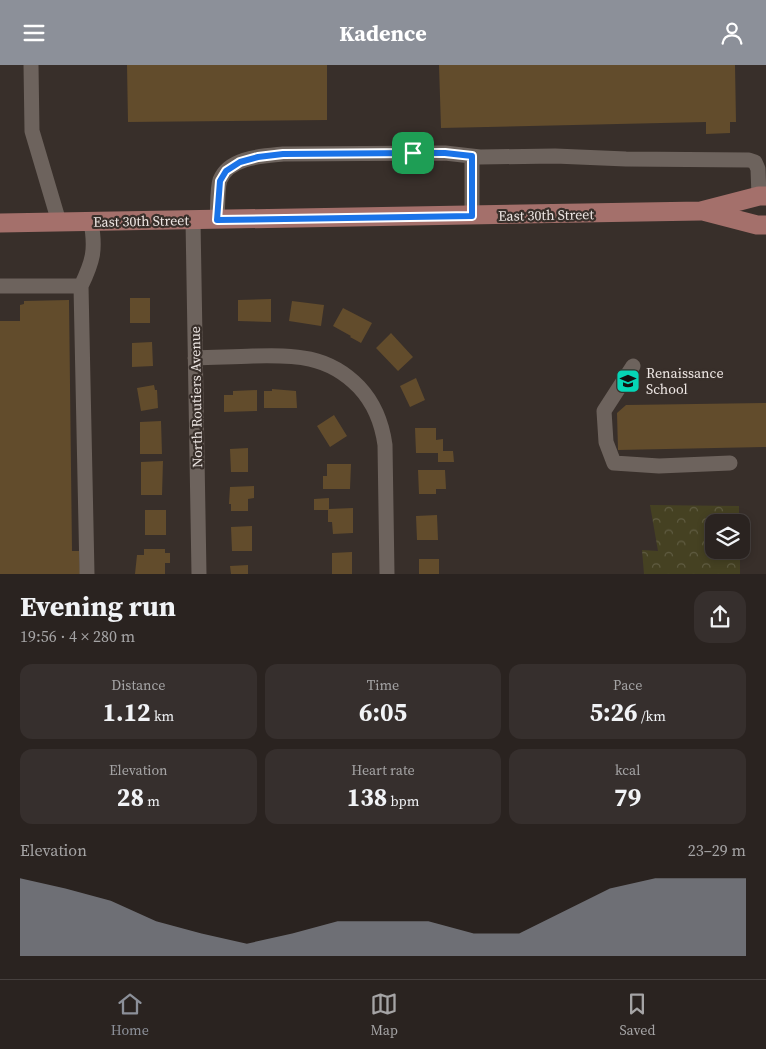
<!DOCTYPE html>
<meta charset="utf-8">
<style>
body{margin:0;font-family:"Source Serif 4",serif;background:#362f2d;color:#f1f3f6;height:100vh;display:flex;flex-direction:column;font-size:19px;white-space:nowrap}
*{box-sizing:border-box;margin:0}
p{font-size:16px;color:#a5a4a5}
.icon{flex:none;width:28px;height:28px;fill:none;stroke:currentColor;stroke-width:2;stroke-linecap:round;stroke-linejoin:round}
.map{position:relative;height:509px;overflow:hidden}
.sheet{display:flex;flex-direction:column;background:#2a2320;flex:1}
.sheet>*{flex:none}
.controls{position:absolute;left:705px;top:449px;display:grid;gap:10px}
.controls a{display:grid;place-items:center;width:45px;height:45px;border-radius:10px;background:#2a2320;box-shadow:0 2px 8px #0003,0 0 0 1px #46403e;font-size:25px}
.pin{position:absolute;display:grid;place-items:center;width:42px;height:42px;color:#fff;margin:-21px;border-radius:10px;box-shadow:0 2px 8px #0006}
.round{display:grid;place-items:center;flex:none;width:52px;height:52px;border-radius:15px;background:#362f2d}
.summary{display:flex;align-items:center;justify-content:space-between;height:85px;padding:0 20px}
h1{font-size:28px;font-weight:700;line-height:38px}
.stats{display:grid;grid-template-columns:repeat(3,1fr);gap:8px;height:85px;padding:5px 20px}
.stats div{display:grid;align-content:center;border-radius:12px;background:#362f2d;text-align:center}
.stats b{font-size:25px;font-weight:700}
.stats small{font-size:14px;font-weight:400}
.stats p{font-size:14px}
.chart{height:140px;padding:10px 20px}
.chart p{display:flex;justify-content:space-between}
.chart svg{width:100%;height:90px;margin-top:5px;fill:#8c9099;opacity:.7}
header{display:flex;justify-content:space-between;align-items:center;height:65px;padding:0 20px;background:#8c9099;color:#fff;font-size:22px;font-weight:700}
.menu{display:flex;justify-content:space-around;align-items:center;height:70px;border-top:1px solid #46403e;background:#2a2320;font-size:14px;color:#a5a4a5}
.menu a{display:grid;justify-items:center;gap:2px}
.menu .selected{color:#8c9099}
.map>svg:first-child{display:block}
</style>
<header><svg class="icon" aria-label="menu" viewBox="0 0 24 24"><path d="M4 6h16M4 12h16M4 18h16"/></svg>Kadence<svg class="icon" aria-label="person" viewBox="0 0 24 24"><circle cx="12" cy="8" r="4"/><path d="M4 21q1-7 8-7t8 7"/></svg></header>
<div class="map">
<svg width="766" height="509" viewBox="0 0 766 509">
<defs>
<pattern id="park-crowns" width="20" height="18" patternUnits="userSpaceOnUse" patternTransform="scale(1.25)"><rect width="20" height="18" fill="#454122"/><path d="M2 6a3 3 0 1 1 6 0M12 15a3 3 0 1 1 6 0" fill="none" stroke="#605c42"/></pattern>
</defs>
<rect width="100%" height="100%" fill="#382f2a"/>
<path fill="url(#park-crowns)" d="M650,440L739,441V457L714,458V485H740V509H644L642,485L658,486Z"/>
<path fill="#624c2c" d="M127,0H327V55L128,57Z
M439,0H735L736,57H730V68L706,69V57L441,63Z
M130,233H150V258H130Z
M271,234V257L238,256V235Z
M69,235L72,486H79L80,509H0V256H20V240L24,239V236Z
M292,236L324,240L321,261L289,256Z
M343,243L372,258L361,278L350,272L351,271L333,261Z
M391,268L413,292L398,306L376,283Z
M152,277L153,301L132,302V278Z
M416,313L425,335L410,342L400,321Z
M154,320L155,325H157L158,343L141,346L137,323Z
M272,324L296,326L297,343H264V326H272Z
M257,325V346L224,347V330H233V326Z
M766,338V382L618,385L617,348L626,340Z
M334,350L347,371L330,382L317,361Z
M161,356L162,389H140V357Z
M415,363H436V375L443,374V386H453L454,397H438V388H416Z
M248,383V407H231L230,384Z
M163,396L162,430H141V397Z
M327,399H351L350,424H323V411H327Z
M418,405H445L446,424H436V429H419Z
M254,421V433L248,434V446H231V439H229L230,422Z
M329,433V444L353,443V468L333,469L332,457H328V445H314V434Z
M145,445H166V470H145Z
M437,450L438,475H417L416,451Z
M252,461V486H232L231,462Z
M144,484H165V488H170V498H165V509H135L137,490H144Z
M352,487V509H332V488Z
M419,494H439V509H419Z
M248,500V509H231L230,501Z"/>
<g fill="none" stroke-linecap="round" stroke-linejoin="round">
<path stroke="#6d635d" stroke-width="15" d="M31,0L32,66L59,157
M472,91V151
M193,155L199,509
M217,155C218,144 217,124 220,115C229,92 263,91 283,89L445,88L480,92L555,91L626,94L749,95L755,97L758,104L759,131
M0,221H81L87,509
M81,221C93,196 96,185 91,157
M195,293C215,292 234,292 253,291C295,290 328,290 359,322C374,338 382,358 385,380L387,509
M633,301L604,346L606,377L614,398L659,401L730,398"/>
<path stroke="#a4706b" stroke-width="19" d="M703,146L757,160H766
M0,158L701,146L759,131H766"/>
</g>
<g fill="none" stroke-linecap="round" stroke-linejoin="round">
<g stroke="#fff" stroke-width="10">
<path id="route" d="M413,88H445L472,91V151L217,155L220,116L226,106L240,97L258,92L283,89Z"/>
</g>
<use href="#route" stroke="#1a73e8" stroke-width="6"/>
</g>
<defs>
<g id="school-square" transform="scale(1.25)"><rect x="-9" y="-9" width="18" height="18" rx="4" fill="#05d5b6" stroke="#382f2a"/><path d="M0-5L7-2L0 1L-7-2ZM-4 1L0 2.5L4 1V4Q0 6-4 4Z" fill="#111"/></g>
</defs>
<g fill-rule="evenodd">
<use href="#school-square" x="628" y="316"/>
</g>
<g text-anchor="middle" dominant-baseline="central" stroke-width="4.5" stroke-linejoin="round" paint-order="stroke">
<g font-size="14" fill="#ede6e3" stroke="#382f2a">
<text transform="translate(546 150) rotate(-1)">East 30th Street</text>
<text transform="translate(141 156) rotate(-1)">East 30th Street</text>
<text transform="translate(196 332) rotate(-91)">North Routiers Avenue</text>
</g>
<g font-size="14" fill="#ede6e3" stroke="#382f2a" text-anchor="start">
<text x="646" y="308">Renaissance<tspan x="646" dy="16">School</tspan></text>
</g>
</g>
</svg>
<div class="controls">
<a><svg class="icon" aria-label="layers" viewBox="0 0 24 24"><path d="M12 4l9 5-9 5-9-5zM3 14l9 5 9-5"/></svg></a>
</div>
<div class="pin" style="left:413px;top:88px;background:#1e9e55"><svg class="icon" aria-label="arrive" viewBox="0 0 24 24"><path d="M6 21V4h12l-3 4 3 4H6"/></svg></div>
</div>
<section class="sheet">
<div class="summary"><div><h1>Evening run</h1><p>19:56 · 4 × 280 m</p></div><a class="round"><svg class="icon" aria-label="share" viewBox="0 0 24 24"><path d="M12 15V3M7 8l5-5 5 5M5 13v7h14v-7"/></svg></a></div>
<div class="stats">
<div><p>Distance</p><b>1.12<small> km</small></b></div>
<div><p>Time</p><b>6:05</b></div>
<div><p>Pace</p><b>5:26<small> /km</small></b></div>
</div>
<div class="stats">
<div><p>Elevation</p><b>28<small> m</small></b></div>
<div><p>Heart rate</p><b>138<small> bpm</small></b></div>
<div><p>kcal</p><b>79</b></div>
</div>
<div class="chart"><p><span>Elevation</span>23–29 m</p>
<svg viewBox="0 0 160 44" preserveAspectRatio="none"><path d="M0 44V6L10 11L20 17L30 27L40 33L50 38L60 33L70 27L80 27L90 27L100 33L110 33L120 22L130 11L140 6L150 6L160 6V44z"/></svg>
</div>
</section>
<nav class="menu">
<a class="selected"><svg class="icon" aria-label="home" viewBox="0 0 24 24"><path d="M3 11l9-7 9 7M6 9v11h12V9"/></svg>Home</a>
<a><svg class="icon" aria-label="map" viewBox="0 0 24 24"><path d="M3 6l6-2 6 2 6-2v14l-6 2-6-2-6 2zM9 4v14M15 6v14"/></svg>Map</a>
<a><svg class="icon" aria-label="saved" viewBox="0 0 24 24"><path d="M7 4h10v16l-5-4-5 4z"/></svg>Saved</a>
</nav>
